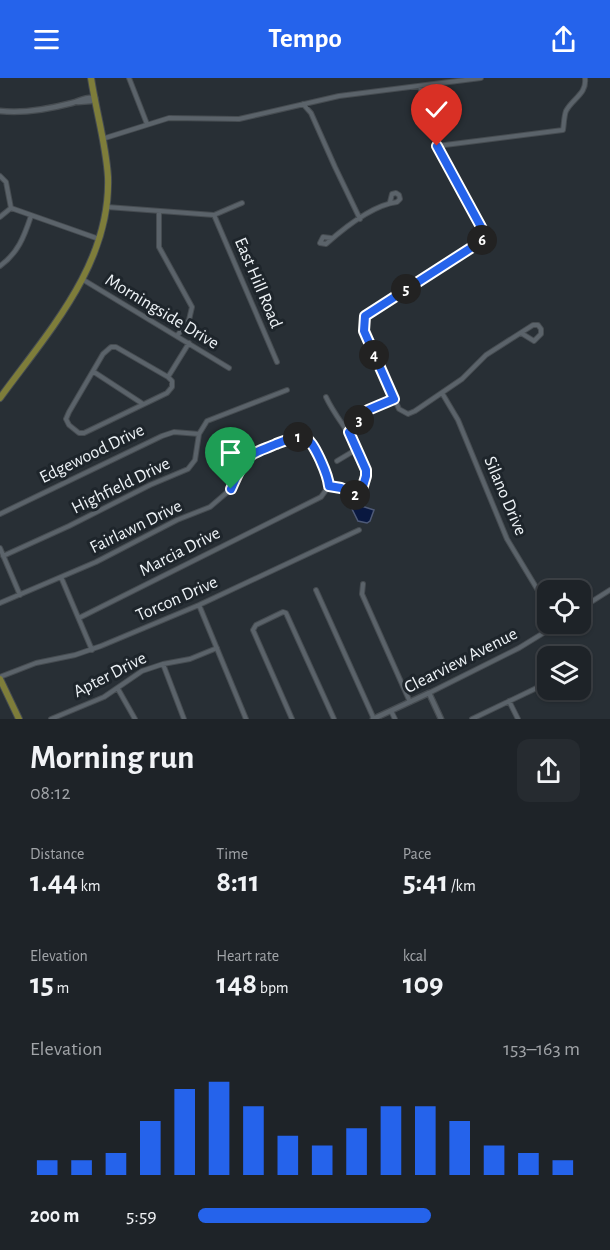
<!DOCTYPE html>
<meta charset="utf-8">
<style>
body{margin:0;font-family:"Alegreya Sans",sans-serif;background:#262b30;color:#f1f3f6;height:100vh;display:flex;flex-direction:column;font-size:22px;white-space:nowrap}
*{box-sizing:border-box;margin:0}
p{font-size:20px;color:#a1a4a8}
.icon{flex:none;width:33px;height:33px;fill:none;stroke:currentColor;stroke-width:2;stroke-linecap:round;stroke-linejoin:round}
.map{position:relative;height:641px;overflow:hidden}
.drawer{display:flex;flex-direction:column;background:#1e2328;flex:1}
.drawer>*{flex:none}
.tools{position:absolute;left:537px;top:502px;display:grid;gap:12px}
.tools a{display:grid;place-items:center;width:54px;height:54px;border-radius:12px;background:#1e2328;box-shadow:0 2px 4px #0004,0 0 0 2px #3c4045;font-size:30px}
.pin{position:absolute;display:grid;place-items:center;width:51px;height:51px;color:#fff;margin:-62px -26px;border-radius:50% 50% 50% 0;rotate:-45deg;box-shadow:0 0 6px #0007}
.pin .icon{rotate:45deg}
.km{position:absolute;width:30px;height:30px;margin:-15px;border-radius:50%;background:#222;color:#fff;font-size:16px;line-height:30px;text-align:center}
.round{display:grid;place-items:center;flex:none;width:63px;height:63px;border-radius:12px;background:#262b30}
.headline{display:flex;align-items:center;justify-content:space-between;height:102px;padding:0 30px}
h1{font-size:33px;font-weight:700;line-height:45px}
.figures{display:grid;grid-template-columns:repeat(3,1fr);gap:9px;height:102px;padding:6px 30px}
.figures div{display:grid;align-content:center}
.figures b{font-size:30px;font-weight:700}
.figures small{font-size:16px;font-weight:400}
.figures p{font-size:16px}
.chart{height:168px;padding:12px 30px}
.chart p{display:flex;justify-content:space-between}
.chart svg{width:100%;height:108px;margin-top:6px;stroke:#2563eb;stroke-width:6}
ul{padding:0 30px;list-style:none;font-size:20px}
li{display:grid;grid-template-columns:96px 72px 1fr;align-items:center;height:45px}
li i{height:15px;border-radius:8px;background:#2563eb}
header{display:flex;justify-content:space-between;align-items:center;height:78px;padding:0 30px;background:#2563eb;color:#fff;font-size:27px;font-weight:700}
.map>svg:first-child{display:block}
</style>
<header><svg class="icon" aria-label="menu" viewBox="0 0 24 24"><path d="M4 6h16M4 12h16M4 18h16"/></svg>Tempo<svg class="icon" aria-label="share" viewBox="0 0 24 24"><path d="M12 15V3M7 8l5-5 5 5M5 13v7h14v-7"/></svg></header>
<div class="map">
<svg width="610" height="641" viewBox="0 0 610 641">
<rect width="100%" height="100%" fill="#282f35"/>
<path fill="#091840" stroke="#4e5a77" stroke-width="1.5" d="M355,426L374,432L370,443L367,445L358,443L352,431Z"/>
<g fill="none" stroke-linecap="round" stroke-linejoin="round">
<g stroke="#464c51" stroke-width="6">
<path id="minor" d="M129,0L147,46
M420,8L429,49L486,158L477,166L370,233L364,242L366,258L399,331L408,336L415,333L462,301L486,277L533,247H538L541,251V256L534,263L521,255
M303,26L311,35L335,89L360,141
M102,61L169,40L239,41L339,18L481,0
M437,68L563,52C564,46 564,38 566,33C573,20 587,16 585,0
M0,98L6,104L11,130L99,161
M107,129L214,137L242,125
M159,133V169L192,229L189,242L177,258
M214,137L277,284
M0,139L11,130
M331,160L323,159L320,165L326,166C344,150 373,127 397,124L400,121L399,117L396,115L392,116L390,124
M0,188C18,175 24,159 31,138
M82,201L229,290
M111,269H116L168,299L172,303V309L167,315L84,355H79L69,347L66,341L69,334L103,276Z
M94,294L143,326
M168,299L189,265
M442,315L458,342L507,461L548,529
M326,319C341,352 377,378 360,418L341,410L329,408
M349,354L368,332L394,321
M337,383L357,371
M0,436L162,358L174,354L199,356
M0,470L20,517
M3,478L69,448L150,407L188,391L195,382L199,356L207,343L287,312
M61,499L92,572
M363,506L362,516L410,624
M316,512L374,641
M0,525L96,484L177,442L210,429L231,411L250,379L258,373L293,360L302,359L312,364L326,393L329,408L321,419L79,540
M199,527L246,641
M580,531L610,512
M163,586L184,641
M0,599L36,585L75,577L101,568L199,527L359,452
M118,611L135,641
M429,615L519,570L558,546
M509,623L518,641
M391,633L395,641
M51,641L104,619L142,593L163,586L190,581L217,570
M292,641L253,552L256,547L283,534L286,535L334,641
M472,641L547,605"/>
</g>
<g stroke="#464c51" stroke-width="7">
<path id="tertiary" d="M373,641L429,615L441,641"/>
</g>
<g stroke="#464c51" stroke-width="7">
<path id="secondary" d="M78,24L91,23L95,20
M0,33C24,36 49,31 72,25C80,23 86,18 95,20"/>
</g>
<g stroke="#464c51" stroke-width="8">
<path id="primary" d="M0,320C48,254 111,186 108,99C106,66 96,33 91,0
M0,601L19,641"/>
</g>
<use href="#minor" stroke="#5b636a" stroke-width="4"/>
<use href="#tertiary" stroke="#5b636a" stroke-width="4.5"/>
<use href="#secondary" stroke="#5b636a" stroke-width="4.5"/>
<use href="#primary" stroke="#7e7d3a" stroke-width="6"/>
</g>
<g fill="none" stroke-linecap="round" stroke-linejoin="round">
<g stroke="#fff" stroke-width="12">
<path id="route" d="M231,411C236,400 241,386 250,378C258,372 268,370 276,366C303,356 307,353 320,381C324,390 328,398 329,408L341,410L360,418L366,398V392L349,354L368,332L394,321L364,253L365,238L477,166L486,158L437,68"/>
</g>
<use href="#route" stroke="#2563eb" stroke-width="8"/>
</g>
<g text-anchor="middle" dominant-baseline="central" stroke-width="6" stroke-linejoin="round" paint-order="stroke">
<g font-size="18" fill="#eef3f7" stroke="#1e252b">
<text transform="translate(258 205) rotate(67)">East Hill Road</text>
<text transform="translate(162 234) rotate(31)">Morningside Drive</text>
<text transform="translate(92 376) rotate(-26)">Edgewood Drive</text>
<text transform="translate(121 408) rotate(-26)">Highfield Drive</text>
<text transform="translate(505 418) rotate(67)">Silano Drive</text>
<text transform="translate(136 449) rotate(-26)">Fairlawn Drive</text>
<text transform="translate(180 474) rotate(-27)">Marcia Drive</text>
<text transform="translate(177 521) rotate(-24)">Torcon Drive</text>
<text transform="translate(461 583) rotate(-27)">Clearview Avenue</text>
<text transform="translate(110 597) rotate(-27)">Apter Drive</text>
</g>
</g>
</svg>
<div class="tools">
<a><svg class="icon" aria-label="locate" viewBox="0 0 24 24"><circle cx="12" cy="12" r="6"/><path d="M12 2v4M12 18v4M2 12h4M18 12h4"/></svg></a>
<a><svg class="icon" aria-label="layers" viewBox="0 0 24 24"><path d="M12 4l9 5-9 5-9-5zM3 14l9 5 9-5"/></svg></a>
</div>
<div class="pin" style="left:231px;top:411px;background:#1e9e55"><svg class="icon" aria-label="arrive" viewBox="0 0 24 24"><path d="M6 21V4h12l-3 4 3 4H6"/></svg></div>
<div class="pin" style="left:437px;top:68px;background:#d93025"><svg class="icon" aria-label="check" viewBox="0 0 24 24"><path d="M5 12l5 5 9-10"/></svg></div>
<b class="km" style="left:298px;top:359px">1</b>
<b class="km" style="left:355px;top:417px">2</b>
<b class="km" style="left:359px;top:342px">3</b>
<b class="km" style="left:374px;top:277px">4</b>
<b class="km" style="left:406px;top:211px">5</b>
<b class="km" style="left:482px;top:162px">6</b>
</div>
<section class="drawer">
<div class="headline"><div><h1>Morning run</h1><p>08:12</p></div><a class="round"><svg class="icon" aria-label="share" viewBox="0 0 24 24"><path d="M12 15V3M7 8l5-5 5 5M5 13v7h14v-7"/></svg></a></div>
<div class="figures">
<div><p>Distance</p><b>1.44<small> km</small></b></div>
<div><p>Time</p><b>8:11</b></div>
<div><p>Pace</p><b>5:41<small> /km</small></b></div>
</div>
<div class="figures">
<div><p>Elevation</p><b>15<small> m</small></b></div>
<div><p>Heart rate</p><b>148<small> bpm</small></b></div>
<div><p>kcal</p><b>109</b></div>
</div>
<div class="chart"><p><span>Elevation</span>153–163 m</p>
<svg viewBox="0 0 160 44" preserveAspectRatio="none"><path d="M5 44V38M15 44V38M25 44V35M35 44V22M45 44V9M55 44V6M65 44V16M75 44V28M85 44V32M95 44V25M105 44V16M115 44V16M125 44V22M135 44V32M145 44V35M155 44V38"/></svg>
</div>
<ul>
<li><b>200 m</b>5:59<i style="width:61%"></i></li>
</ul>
</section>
